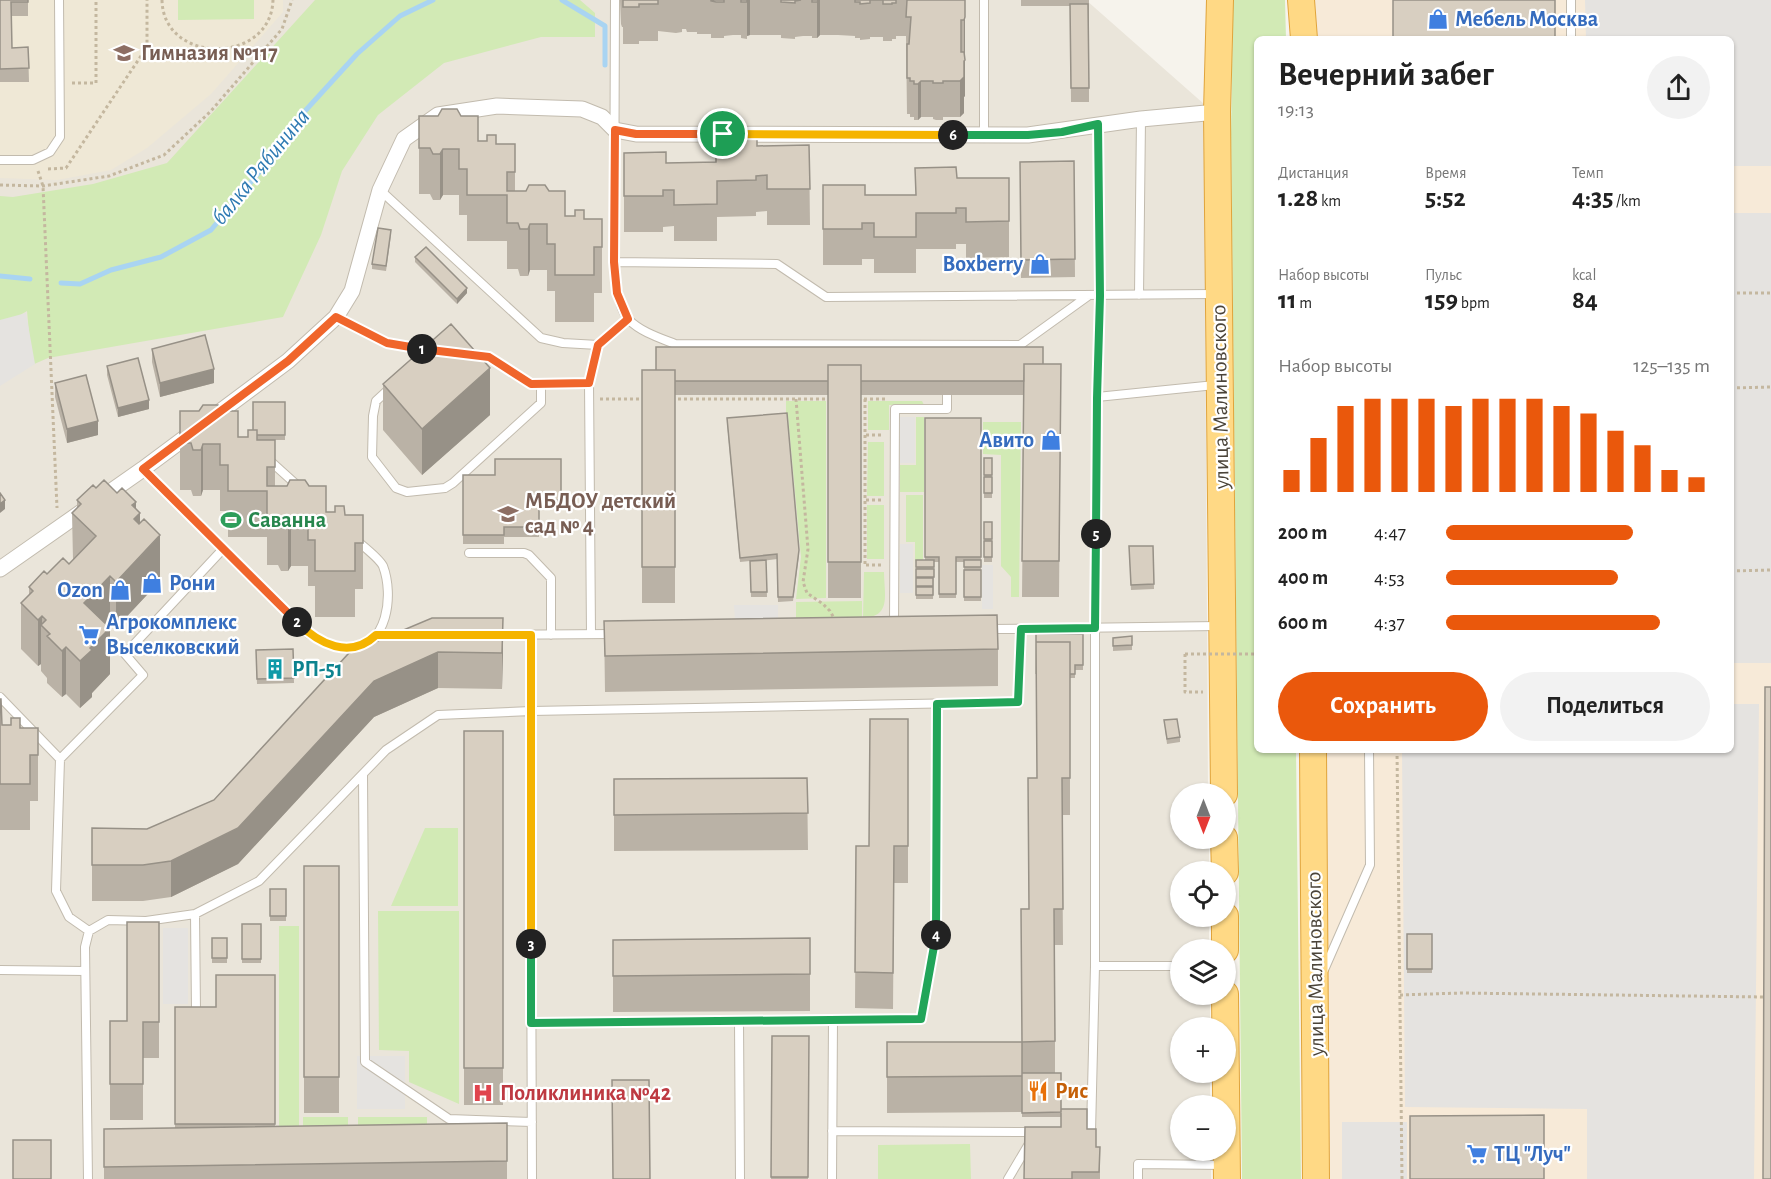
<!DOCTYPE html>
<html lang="ru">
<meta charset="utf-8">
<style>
body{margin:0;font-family:"Alegreya Sans",sans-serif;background:#f2f2f2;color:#222;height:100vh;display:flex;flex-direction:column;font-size:22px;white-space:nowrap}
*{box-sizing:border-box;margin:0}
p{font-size:20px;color:#767676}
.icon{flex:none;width:33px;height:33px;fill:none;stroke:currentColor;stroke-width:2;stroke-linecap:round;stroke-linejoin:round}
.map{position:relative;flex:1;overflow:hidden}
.sheet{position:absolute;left:1254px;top:36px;width:480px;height:717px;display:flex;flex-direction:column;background:#fff;border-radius:9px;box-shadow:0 2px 4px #0004}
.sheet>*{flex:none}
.needle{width:39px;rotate:180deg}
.tools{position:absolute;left:1170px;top:783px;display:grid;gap:12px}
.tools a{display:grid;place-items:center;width:66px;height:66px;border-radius:50%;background:#fff;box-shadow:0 2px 4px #0004;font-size:30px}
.pin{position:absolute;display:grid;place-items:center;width:51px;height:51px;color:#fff;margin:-26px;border:3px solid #fff;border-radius:50%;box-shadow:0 2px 6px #0007}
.km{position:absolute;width:30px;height:30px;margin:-15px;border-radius:50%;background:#222;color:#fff;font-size:16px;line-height:30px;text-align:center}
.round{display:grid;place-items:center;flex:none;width:63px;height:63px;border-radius:32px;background:#f2f2f2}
.head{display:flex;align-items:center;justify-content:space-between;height:102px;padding:0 24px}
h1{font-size:33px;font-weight:700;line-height:45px}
.metrics{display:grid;grid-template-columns:repeat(3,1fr);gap:9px;height:102px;padding:6px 24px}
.metrics div{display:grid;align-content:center}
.metrics b{font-size:26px;font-weight:700}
.metrics small{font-size:16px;font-weight:400}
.metrics p{font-size:16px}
.chart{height:168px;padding:12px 24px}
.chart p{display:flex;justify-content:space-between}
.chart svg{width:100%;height:108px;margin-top:6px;stroke:#ea580c;stroke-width:6}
.action{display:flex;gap:12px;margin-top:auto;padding:12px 24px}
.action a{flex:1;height:69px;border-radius:36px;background:#ea580c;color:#fff;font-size:24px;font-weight:700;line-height:69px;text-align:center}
.action a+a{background:#f2f2f2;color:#222}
ul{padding:0 24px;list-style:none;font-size:20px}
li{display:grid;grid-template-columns:96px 72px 1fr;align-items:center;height:45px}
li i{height:15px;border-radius:8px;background:#ea580c}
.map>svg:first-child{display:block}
</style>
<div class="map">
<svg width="1771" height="1179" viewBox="0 0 1771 1179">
<rect width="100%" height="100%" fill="#f6f3ec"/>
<path fill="#eae5da" d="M0,0H1086L1204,104L1208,793L1180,794V838L1209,839V871L1180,872V916L1209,917V949L1180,950V994L1210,995V1027L1180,1028V1072L1210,1073V1105L1180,1106V1150L1211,1151V1179H0Z"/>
<path fill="#f7ead8" d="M1313,0H1771V1179H1327L1322,750H1731V39H1313Z"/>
<path fill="#efe8d6" d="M0,0H283V12L211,94L147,148L111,170L57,180L0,178Z"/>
<path fill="#d2eab5" d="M178,0H254V19L178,20Z
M315,0H580L595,13V37H541L444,63L378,115L342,171L321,235L283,317L48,358L32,365L27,311L0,327V196L13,197L93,184L167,163Z
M1233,0H1285L1286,39H1257V750H1296L1301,1179H1242L1231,134Z
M786,401H826V598L796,599L801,557L788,416H786Z
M868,401H922L924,405H889V430H868Z
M916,417H924V492H900V465H916Z
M983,422H1021L1019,597H1011V577L1001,566V455L983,454Z
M868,442H884V496H867Z
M906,495H923V561H915V542H906Z
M867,505H884V559H867Z
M864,572H884C884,594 892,617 863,618Z
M862,601V618H796V602Z
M425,828H458V906H391Z
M378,911H459V1104L409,1082V1051L379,1050Z
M279,926H299V1141H279Z
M303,1117H348V1141H303Z
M358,1117H427V1141H358Z
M970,1144L971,1179H878V1145Z"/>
<path fill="#e5e3e0" d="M1585,0H1771V166H1731V39H1586Z
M1731,213H1771V663H1731Z
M26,313L35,364L0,386V320Z
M900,417H915V463H900Z
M900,544H913V593H900Z
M982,565H993V609H982Z
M734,605H778V620H735Z
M1731,704H1759L1754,1179H1587V1109L1405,1107L1402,750H1731Z
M163,928H188V1004H163Z
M357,1056H405V1109H357Z
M1342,1122H1407V1179H1342Z"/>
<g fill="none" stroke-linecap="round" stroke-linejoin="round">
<path stroke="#a9d4f2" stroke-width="5" d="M562,0L605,26V65
M0,276L30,279
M61,283L80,284L111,270L161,257L211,230L261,170L305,111L357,54L400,16L433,0"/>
<g stroke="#c2bbae" stroke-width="10">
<path id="service" d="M615,0L614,262C615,277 618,309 629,320C641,332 660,338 675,344L1020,345L1088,296
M984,0V135
M1571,39V0
M0,160H33L50,152L60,137L59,0
M380,190L541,338L563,343L598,345
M614,262L777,264L826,297L1214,294
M1139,295L1141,119
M336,317L387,343L431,350
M470,355L489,357L531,384L589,383
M389,389L376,401L373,416L372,457L396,488L407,492L445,488L453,483L541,403V384
M1097,397L1215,385
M268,459L299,487
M143,469L309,634C322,640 335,649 349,648C388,648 394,595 383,566C379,558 363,546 356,540
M469,553H524L529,555L551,578V635
M894,626L895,409H947V395
M990,629L1218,626
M591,634L589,383L598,345L628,319
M376,635H399
M492,635L612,634
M530,635L532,1179
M0,697L60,759L56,891L69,917L89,931L85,947L88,1179
M60,759L143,675L125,654L223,549
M363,775L365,1062L449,1119L532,1122
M195,914L196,1011
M89,931L108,920L146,921L195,914L259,881L386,750L438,715L531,711L1018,702L1021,629
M1095,966H1180
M0,970L85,971
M1324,970L1370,865L1369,750
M739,1021L740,1179
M531,1023L921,1019L937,928V704
M832,1131L1033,1132
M1084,1132H1091L1095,966V628
M832,1179L833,1020
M1008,1179L1030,1142
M1138,1179V1164L1224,1165"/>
</g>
<g stroke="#c2bbae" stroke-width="17">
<path id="minor" d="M0,569L143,469L288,361L336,317L352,291L380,190L404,139L438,115L497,106L582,109L602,117L615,130L636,134L1028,135L1141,119L1217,112"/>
</g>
<g stroke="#e0a43c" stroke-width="28">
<path id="trunk" d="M1220,0L1217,112L1224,794
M1301,0L1304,39
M1313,750L1316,1179
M1224,838L1225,872
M1225,916V950
M1225,994L1227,1179"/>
</g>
<path stroke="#c4b79f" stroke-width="3" stroke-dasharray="3 3" stroke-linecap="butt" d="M162,0C163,65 271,65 273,0
M72,83H96V0
M1098,141L1100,282
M48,169L66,168L147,47V0
M38,171L43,186L57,508
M0,185L43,186L109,176L164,155L210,112L282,29L292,0
M1731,293H1771
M1097,384L1100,306
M1731,388L1771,387
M600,399H644
M672,399H830
M796,399L808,549L803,582L807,593L823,604L830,611L835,620
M858,399H887
M865,399V565
M866,435H883
M866,500H883
M866,565H883
M1731,571L1771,570
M1096,615L1097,408
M1185,654V692H1203
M1397,750L1402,1179
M1400,995L1461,993L1764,997"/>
<use href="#service" stroke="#fff" stroke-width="8"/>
<use href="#minor" stroke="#fff" stroke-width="15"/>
<use href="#trunk" stroke="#ffd985" stroke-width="26"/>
<path stroke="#c4b79f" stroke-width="3" stroke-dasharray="3 3" stroke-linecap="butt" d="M1185,654H1257"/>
</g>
<path fill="#bab2a6" d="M0,0H28V16H11L12,48L28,47L29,82H0Z
M620,0H965V96L964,97V113L960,117H943V120H936L933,119V117H921L918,120H914V117H910V114H907L906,36H896V39H892V41H883V37H870V39L860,40V38H855V36L838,35H820L817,38H812V36H803L795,37V39L781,38V35H750L747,36V39L741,38V35H733L724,36V38H711V34H697V32H687L686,29H682V32L676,33L658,31V41H639V44H623V27H622L621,24Z
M1021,0H1089V102H1071L1070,6H1021Z
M419,116L478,141L496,144H515V191L565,216L584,219H602V293H594V322H555V291H547V270H530L528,276H520L518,269H507V241H467V215H459V195H443L440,200H433L430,194H419Z
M809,145L810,225H767V211L756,212V216L717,217V241H674V226L663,227V232H624V153L666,163L716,162L757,146Z
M1074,161L1075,277L1021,278L1020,162Z
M957,178H1009V257L966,258V244H956V249H916V273H874V259H862V265H823V185L865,195H915Z
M391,235L386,271L372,269V264Z
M415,257L467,293L457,304L415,262Z
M152,349L214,383L160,397L152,362Z
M1043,364H1061L1059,597H1022L1024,395H861V598H828V395H675V603H642V370Z
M107,366L149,409L118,417L107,375Z
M55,383L98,435L67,443L55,397Z
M383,384L490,415L422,475L383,430Z
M285,402V440H257H275V486L326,512L345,515H363V589H355V617H315V586H308V566H291L288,571H281L278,565H267V537H228V511H220V490H203L201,496H193L191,490H180V411L238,437H248L253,430Z
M925,418H981V601H964V562H956V598H939V562H934L933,599H916V560H925Z
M727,423L799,555L793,601L778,602L777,559L761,561L766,560L767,597H751L750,561L740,562Z
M984,458H992V498H984Z
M561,459V509H539V537H504V544H463V475H495Z
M96,488L117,493L136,509L140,523L160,581L116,628L110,623L107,626L110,674L92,693V697L80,708L66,694L62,697L47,683V678L41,671V664L38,666L21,649V603L29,595V587L47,574L69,564L73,560L72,513L77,508V500Z
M984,522H992V562H984Z
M1129,546H1153L1154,589L1131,590Z
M503,618L502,689L438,688L374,717L238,864L171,897L143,901H92V828L147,829L214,800L349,653Z
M604,621L998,649V686L605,692Z
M1083,634V670H1075V678H1070V815H1062L1063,945H1055V1073L1061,1111L1087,1129L1096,1147H1100V1179H1024L1061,1127V1117H1022V1112L887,1113V1042H1022L1037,778Z
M1132,636V650L1113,651V638Z
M293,649L294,683L257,684L256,650Z
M0,699L2,725L20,728H38V801H30V830H0Z
M908,719V883H894L893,1009L855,1008L856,846H869Z
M1164,720L1180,737V742L1167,744Z
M464,731H503V1105H464Z
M807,778L808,850L614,851V779Z
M304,866H339V1113H304Z
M270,889H286V921H270Z
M159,922V1058H143V1120H110V1021H127Z
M242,924H261V963H242Z
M1407,934H1432V973H1407Z
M212,938H227V963H212Z
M810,938V1011L613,1012V940Z
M275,975V1127L507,1123V1179H104V1129L175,1128V1007H216Z
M772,1036H809L808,1179H771Z"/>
<path fill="#979187" d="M747,0H750V35L747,36Z
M819,0H820V35L817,38V2Z
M965,17V53L964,56V20Z
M965,60V96L964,97V113L960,117V81L961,80L964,61Z
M921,81V117L918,120V84Z
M443,149V195L440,200V154Z
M530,224V270L528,276V229Z
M467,288V293L457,304V299Z
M490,368V415L422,475V429Z
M214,369V383L160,397V383Z
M149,400V409L118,417V408Z
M98,421V435L67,443V429Z
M203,444V490L201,496V450Z
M5,500V509L0,513V504Z
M136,502V517L140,513V557L160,535V581L116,628V582L132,505Z
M291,520V566L288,571V525Z
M110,576V623L84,649V603Z
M42,616V627L41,625V664L38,666V620Z
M503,618V654L502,689V653Z
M110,628V674L92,693V697L80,708V661L90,648Z
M66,647V694L62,697V651Z
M438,652V688L374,717L238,864L171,897V861L374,681Z"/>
<path fill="#d8cfc1" stroke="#979187" stroke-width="1.5" d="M0,0H28V2H11L12,48L28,47L29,68L0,69Z
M623,0H658V4H639V7H623Z
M711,0H724V2H716L711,1Z
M741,0H747V2H741Z
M781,0H801L795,1V3L781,2Z
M812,0H819L817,2H812Z
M855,0H896V3H892V4H883V0H870V3L860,4V2H855Z
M907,0H965V17L964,20H961V52H964L965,60L964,61V77L960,81H943V83H933V81H921L918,84H914V81H910V78H907V44H909L911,17H906Z
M1393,0H1555V39H1393Z
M1070,4H1088L1089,88H1071Z
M442,109H457L461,116H478V141H487V135H496V144H515V172H507V191H526L529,185H545L549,191H565V216H575V210H584V219H602V247H594V275H555V244H547V224H530L528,229H520L518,223H507V195H467V169H459V149H443L440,154H433L430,148H419V116H438Z
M716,135H757V146L809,145L810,189H767V175L756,176V180L717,181V204L674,205V190H663V196H624V153L666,152V163L716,162Z
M1074,161L1075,259L1021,260L1020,162Z
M956,167L957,178H1009V221L966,222V208H956V213H916V237H874V223H862V229H823V185H865V195H916L915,168Z
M378,228L391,230L386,266L372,264Z
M426,247L467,288L457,299L415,257Z
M451,324L490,368L422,429L383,384Z
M205,335L214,369L160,383L152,349Z
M656,347H1043V364H1024V381H861V365H828V381H675V370H656Z
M138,358L149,400L118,408L107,366Z
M1024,364H1061L1059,561H1022Z
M828,365H861V562H828Z
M642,370H675V567H642Z
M86,375L98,421L67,429L55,383Z
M253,402H285V435H257V430H253Z
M203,405H218L222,411H238V437H248V430H257V440H275V467H267V486H287L290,480H305L309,486H326V512H335V506H344L345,515H363V543H355V571H315V540H308V519L291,520L288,525H281L278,519H267V491H228V465H220V444H203L201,450H193L191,443H180V411H199Z
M787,413L799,550L793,597H778L777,554L740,558L727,418Z
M925,418H981V557H956V594H939V557H925Z
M984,458H992V475H984Z
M495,459H561V500H539V527H504V535H463V475H495Z
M984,477H992V493H984Z
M104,480L117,493L122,488L136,502L132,505L140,513L134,519L139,524L144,519L160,535L116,582L110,576L84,603L110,628L90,648L92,650L80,661L66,647L62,651L47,636L50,634L41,625L46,620L42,616L38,620L21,603L33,591L29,587L44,571L47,574L63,558L69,564L96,536L72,513L81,504L77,500L93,485L96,488Z
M0,493L5,500L0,504Z
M984,522H992V539H984Z
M984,541H992V557H984Z
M1129,546H1153L1154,584L1131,585Z
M766,560L767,592H751L750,561Z
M916,560H934V567H916Z
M964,560H981V567H964Z
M916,569H934V577H916Z
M964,570H981V597H964Z
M916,578H933V586H916Z
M916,587H933V595H916Z
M997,615L998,649L605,656L604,621Z
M432,618H503L502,653L438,652L374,681L238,828L171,861L143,865H92V828L147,829L214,800L349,653Z
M1036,634H1083V665H1075V674H1070V642H1036V674Z
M1132,636V645L1113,646V638Z
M1036,642H1070V778H1062L1063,909H1054L1055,1041L1022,1042L1021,909H1029L1028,778H1037Z
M293,649L294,678L257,679L256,650Z
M1765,687H1771V1179H1763Z
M0,699H1L2,725H11V718H20V728H38V755H30V784H0Z
M870,719H908V846H894L893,973L855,972L856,846H869Z
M1177,719L1180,737L1167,739L1164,720Z
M464,731H503V1068H464Z
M807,778L808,813L614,815V779Z
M304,866H339V1077H304Z
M270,889H286V916H270Z
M127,922H159V1022H143V1084H110V1021H127Z
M242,924H261V959H242Z
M1407,934H1432V969H1407Z
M212,938H227V958H212Z
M810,938V974L613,976V940Z
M216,975H275V1124H175V1007H216Z
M772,1036H809L808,1177H771Z
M887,1042H1022V1076L887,1077Z
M1022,1073H1061V1112L1022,1113Z
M612,1080H649L650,1179H613Z
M1061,1109H1087V1129H1096V1147H1100L1099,1172H1072V1179H1024L1025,1127H1061Z
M1544,1115V1179H1410V1116Z
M507,1123V1161L104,1167V1129Z
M13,1140H51V1179H13Z"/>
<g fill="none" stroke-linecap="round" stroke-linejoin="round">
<g stroke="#fff" stroke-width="12">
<path id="split-1" d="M422,349L489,357L531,384L589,383L598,345L628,319L617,293L614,262L615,130L636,134H723"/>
</g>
<g stroke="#fff" stroke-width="12">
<path id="split-2" d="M297,622L143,469L288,361L336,317L387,343L422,349"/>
</g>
<g stroke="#fff" stroke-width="12">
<path id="split-3" d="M297,622C319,644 350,660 376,635H531V944"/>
</g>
<g stroke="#fff" stroke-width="12">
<path id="split-4" d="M531,944V1023L921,1019L936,935"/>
</g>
<g stroke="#fff" stroke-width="12">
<path id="split-5" d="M936,935L937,704L1018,702L1021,629L1095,628L1096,534"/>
</g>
<g stroke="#fff" stroke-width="12">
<path id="split-6" d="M953,135H1028L1062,132L1098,124L1100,296L1097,398L1096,534"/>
</g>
<g stroke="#fff" stroke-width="12">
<path id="split-7" d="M723,134L953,135"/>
</g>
<use href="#split-1" stroke="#f0652b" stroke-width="8"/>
<use href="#split-2" stroke="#f0652b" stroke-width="8"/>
<use href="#split-3" stroke="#f5b400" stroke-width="8"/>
<use href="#split-4" stroke="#22a559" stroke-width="8"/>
<use href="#split-5" stroke="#22a559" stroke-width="8"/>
<use href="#split-6" stroke="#22a559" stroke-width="8"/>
<use href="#split-7" stroke="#f5b400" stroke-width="8"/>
</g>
<defs>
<g id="shop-bare" transform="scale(1.62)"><path d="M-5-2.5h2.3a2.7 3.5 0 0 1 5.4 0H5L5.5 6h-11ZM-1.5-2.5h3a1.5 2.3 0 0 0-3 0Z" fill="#3f7fe0" stroke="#fff" stroke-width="2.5" paint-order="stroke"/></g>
<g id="school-bare" transform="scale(1.62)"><path d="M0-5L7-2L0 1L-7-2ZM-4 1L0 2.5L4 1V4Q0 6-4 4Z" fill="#8d6e63" stroke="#fff" stroke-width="2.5" paint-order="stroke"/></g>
<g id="stadium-bare" transform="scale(1.62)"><path d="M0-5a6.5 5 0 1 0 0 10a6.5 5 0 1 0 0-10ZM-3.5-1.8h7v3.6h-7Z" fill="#2e9e5b" stroke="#fff" stroke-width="2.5" paint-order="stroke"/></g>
<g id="supermarket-bare" transform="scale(1.62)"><path d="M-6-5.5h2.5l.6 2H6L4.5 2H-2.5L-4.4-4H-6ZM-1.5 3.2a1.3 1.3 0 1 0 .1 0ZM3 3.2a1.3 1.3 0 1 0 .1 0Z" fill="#3f7fe0" stroke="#fff" stroke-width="2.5" paint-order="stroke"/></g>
<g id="building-bare" transform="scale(1.62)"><path d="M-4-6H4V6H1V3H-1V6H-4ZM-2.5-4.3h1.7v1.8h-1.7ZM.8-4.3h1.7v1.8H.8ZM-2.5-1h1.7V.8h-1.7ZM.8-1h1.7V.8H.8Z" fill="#0f9aa8" stroke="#fff" stroke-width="2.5" paint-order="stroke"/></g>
<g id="restaurant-bare" transform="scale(1.62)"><path d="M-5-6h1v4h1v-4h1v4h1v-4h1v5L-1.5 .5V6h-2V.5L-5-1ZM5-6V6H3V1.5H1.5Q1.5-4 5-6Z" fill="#e8710a" stroke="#fff" stroke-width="2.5" paint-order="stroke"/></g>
<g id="hospital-bare" transform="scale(1.62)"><path d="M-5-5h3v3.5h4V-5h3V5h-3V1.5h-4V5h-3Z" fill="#e0444e" stroke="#fff" stroke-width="2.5" paint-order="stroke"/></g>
</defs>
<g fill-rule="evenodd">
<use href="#shop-bare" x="1438" y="19"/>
<use href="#school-bare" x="124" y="53"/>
<use href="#shop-bare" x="1040" y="264"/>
<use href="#shop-bare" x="1051" y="440"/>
<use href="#school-bare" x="508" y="514"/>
<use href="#stadium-bare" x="231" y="520"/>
<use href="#shop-bare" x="152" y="583"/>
<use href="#shop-bare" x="120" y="590"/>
<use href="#supermarket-bare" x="89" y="635"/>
<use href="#building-bare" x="275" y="669"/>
<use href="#restaurant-bare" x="1038" y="1091"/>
<use href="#hospital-bare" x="483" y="1093"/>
<use href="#supermarket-bare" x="1477" y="1154"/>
</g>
<g text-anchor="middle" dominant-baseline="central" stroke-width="4.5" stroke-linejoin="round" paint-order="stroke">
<g font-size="22" font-weight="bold" fill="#366cbe" stroke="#fff" text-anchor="start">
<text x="1455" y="19">Мебель Москва</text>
<text x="1023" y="264" text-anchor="end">Boxberry</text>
<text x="1034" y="440" text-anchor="end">Авито</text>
<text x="169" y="583">Рони</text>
<text x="103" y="590" text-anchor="end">Ozon</text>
<text x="106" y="622">Агрокомплекс<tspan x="106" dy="25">Выселковский</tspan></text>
<text x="1494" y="1154">ТЦ "Луч"</text>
</g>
<g font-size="22" font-weight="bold" fill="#785e54" stroke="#fff" text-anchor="start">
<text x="141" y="53">Гимназия №117</text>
<text x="525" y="501">МБДОУ детский<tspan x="525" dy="25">сад № 4</tspan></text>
</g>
<g font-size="22" fill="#4b4439" stroke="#fff">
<text transform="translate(1220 397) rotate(-91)">улица Малиновского</text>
<text transform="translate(1315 964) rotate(-91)">улица Малиновского</text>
</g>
<g font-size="22" font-weight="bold" fill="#27864d" stroke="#fff" text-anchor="start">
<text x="248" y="520">Саванна</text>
</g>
<g font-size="22" font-weight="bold" fill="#0d838f" stroke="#fff" text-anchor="start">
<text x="292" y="669">РП-51</text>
</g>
<g font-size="22" font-weight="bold" fill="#c56008" stroke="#fff" text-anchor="start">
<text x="1055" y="1091">Рис</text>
</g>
<g font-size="22" font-weight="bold" fill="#be3a42" stroke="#fff" text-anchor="start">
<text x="500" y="1093">Поликлиника №42</text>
</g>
<g font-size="24" font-style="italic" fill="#2e7ab2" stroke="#fff">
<text transform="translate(261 167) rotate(-51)">балка Рябинина</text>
</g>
</g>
</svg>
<div class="tools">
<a><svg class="needle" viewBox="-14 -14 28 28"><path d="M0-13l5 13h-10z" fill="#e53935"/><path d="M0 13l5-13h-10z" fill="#767676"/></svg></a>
<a><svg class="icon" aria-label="locate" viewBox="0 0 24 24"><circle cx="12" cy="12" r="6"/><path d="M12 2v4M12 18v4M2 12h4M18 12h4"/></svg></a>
<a><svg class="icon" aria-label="layers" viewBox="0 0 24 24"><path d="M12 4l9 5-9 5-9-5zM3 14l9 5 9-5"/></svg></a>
<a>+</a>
<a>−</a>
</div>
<div class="pin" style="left:723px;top:134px;background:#1e9e55"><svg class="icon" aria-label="arrive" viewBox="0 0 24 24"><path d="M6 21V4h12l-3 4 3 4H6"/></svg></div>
<b class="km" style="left:422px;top:349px">1</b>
<b class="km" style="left:297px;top:622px">2</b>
<b class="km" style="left:531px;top:944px">3</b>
<b class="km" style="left:936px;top:935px">4</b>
<b class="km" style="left:1096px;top:534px">5</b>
<b class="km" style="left:953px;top:135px">6</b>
<section class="sheet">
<div class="head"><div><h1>Вечерний забег</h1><p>19:13</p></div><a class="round"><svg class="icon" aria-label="share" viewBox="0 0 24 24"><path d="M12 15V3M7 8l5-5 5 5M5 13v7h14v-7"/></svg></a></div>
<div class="metrics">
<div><p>Дистанция</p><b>1.28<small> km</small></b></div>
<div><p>Время</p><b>5:52</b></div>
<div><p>Темп</p><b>4:35<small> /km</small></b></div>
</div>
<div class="metrics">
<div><p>Набор высоты</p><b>11<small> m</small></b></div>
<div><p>Пульс</p><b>159<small> bpm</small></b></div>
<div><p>kcal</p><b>84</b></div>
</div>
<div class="chart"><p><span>Набор высоты</span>125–135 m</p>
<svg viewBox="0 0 160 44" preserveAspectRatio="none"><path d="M5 44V35M15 44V22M25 44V9M35 44V6M45 44V6M55 44V6M65 44V9M75 44V6M85 44V6M95 44V6M105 44V9M115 44V12M125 44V19M135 44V25M145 44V35M155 44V38"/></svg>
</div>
<ul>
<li><b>200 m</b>4:47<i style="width:71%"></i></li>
<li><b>400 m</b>4:53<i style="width:65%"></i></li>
<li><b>600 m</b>4:37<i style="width:81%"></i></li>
</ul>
<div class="action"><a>Сохранить</a><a>Поделиться</a></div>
</section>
</div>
